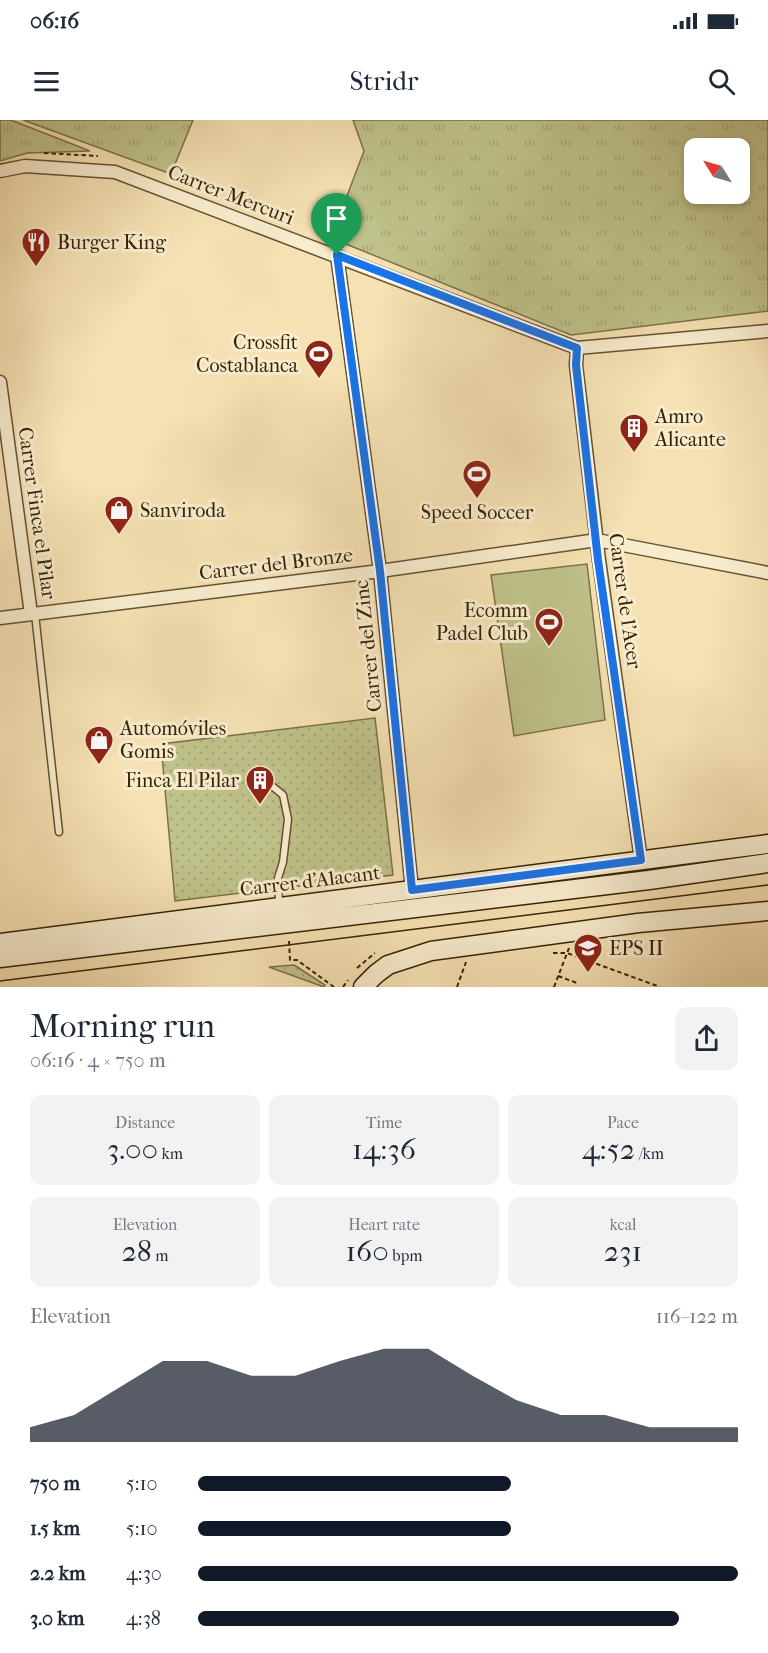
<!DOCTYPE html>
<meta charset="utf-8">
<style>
body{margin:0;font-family:"IM FELL French Canon",serif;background:#f2f2f3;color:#1f2937;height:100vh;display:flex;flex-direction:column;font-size:22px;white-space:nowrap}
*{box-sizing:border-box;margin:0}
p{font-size:20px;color:#747a83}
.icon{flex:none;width:33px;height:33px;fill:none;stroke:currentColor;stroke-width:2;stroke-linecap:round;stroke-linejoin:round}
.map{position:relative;height:867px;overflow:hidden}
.details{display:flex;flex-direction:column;background:#fff;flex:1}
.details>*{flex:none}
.needle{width:39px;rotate:307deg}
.buttons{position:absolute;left:684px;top:18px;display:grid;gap:12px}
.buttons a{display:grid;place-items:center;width:66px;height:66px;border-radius:12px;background:#fff;box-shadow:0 3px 9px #0003;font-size:30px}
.pin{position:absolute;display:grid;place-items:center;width:51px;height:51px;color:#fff;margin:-62px -26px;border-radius:50% 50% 50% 0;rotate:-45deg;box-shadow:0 0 6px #0007}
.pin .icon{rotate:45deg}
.round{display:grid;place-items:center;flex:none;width:63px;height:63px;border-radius:12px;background:#f2f2f3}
.summary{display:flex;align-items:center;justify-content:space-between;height:102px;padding:0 30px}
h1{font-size:33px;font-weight:600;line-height:45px}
.metrics{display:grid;grid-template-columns:repeat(3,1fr);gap:9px;height:102px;padding:6px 30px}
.metrics div{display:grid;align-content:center;border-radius:12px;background:#f2f2f3;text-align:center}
.metrics b{font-size:30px;font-weight:600}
.metrics small{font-size:16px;font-weight:400}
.metrics p{font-size:16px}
.chart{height:168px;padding:12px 30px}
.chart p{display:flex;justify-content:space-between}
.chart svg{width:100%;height:108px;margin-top:6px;fill:#111827;opacity:.7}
ul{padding:0 30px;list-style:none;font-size:20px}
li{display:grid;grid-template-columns:96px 72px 1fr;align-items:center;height:45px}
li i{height:15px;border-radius:8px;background:#111827}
.status{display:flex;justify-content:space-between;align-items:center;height:42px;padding:0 30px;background:#fff;direction:ltr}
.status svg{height:16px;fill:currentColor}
header{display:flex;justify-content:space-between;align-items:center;height:78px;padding:0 30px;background:#fff;font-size:27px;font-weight:600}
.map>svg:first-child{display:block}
</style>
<div class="status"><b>06:16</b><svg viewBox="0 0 49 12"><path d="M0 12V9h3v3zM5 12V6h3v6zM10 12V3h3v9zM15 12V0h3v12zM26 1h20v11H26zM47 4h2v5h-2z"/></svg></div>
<header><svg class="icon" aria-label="menu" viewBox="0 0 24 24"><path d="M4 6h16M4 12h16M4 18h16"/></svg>Stridr<svg class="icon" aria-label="search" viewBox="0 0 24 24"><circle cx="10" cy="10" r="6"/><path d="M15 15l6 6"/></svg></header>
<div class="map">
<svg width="768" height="867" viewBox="0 0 768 867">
<defs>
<pattern id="grass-tufts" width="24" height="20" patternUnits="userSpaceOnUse" patternTransform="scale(1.5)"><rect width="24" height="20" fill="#bfc28a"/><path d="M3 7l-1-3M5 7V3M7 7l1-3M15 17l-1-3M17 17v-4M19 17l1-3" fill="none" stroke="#a5a675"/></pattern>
<pattern id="garden-dots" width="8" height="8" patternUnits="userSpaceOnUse" patternTransform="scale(1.5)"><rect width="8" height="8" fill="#bfc28a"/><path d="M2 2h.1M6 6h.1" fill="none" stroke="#a5a675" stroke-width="1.8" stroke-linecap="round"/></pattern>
</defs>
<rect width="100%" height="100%" fill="#f5e1b3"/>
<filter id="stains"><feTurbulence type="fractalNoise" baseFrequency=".00333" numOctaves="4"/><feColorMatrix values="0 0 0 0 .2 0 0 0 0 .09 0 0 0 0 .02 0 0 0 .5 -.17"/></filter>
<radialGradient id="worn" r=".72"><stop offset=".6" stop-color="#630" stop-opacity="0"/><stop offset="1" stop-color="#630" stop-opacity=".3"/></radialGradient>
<path fill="url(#grass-tufts)" stroke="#7b7247" stroke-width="1.5" fill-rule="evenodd" d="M0,0H11L90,31L27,33L0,41Z
M23,0H193L171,54Z
M353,0H768V191L571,215L331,118L364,31ZM694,28H740V74H694Z"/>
<path fill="url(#garden-dots)" stroke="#7b7247" stroke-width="1.5" d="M375,598L393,755L175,781L161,624Z
M294,845L325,865L324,867L269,847Z"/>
<path fill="#bfc28a" stroke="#7b7247" stroke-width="1.5" d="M587,444L605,600L514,616L491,455Z"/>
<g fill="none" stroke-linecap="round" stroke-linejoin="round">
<g stroke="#665230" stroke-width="9">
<path id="lane" d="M35,494L59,712
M251,660L272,666L283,675L288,699L283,742L278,758L279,783"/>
</g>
<g stroke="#665230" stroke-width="15">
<path id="street" d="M0,51L25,46L115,52L577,228L768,211
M337,135L380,451L412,770
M577,228L576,245L599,440L641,740
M0,262L31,494
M0,498L380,451L597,420L768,453"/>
</g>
<g stroke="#372304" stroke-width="21">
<path id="secondary" d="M0,823L768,724
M0,838L649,760L768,743
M363,867L376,854L388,845L431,831L638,803L768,791"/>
</g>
<path stroke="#372304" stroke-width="2" stroke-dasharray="4.5 3" stroke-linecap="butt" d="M44,33L98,36
M289,821L290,840H297L334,867
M553,833H567L660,867
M357,848L375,833
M558,856L577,863
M343,867L348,860
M457,867L466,842
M554,867L569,828"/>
<use href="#lane" stroke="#f8ecce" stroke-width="6"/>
<use href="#street" stroke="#f8ecce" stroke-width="12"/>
<use href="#secondary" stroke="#f8ecce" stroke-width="18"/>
<path stroke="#372304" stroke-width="1.5" d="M0,861L768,765"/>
</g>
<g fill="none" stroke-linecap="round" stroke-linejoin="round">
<g stroke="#fff" stroke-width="12">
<path id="route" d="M337,135L577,228L576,245L598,440L641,740L412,770L380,451Z"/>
</g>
<use href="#route" stroke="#1a73e8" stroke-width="8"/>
</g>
<defs>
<g id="restaurant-pin" transform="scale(1.5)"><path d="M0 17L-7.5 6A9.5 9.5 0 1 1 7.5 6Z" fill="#8f2418" stroke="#f8ecce"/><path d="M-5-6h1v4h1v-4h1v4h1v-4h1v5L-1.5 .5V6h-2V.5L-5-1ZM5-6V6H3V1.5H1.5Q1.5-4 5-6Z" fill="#fff"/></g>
<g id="stadium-pin" transform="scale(1.5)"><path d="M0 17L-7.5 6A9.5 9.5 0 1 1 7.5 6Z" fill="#8f2418" stroke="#f8ecce"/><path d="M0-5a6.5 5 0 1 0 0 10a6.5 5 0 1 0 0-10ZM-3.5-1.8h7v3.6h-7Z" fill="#fff"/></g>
<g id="building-pin" transform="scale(1.5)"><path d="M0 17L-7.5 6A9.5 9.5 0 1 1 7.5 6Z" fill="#8f2418" stroke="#f8ecce"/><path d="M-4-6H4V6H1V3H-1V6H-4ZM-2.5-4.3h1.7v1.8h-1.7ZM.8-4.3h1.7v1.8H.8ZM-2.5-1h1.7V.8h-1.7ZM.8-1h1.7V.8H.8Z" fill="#fff"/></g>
<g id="shop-pin" transform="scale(1.5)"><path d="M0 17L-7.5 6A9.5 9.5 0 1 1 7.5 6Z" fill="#8f2418" stroke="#f8ecce"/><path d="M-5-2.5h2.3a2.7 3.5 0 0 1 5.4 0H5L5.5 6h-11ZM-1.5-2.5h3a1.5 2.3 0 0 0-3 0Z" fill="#fff"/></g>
<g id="university-pin" transform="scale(1.5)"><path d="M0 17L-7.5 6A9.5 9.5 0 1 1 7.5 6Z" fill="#8f2418" stroke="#f8ecce"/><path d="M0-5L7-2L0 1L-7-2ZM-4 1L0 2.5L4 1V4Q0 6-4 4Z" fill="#fff"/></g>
</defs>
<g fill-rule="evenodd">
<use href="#restaurant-pin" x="36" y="122"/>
<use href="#stadium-pin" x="319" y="234"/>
<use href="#building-pin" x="634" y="308"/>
<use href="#stadium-pin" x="477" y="354"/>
<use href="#shop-pin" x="119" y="390"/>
<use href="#stadium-pin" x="549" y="502"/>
<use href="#shop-pin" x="99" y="620"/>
<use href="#building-pin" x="260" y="660"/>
<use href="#university-pin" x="588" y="828"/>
</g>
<g text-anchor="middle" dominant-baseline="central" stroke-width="6" stroke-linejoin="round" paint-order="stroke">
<g font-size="20" fill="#372304" stroke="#f8ecce">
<text transform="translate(231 75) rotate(21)">Carrer Mercuri</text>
<text transform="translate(37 393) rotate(82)">Carrer Finca el Pilar</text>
<text transform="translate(276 444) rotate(-7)">Carrer del Bronze</text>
<text transform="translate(625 481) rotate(82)">Carrer de l'Acer</text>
<text transform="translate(368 526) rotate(-96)">Carrer del Zinc</text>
<text transform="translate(310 761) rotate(-7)">Carrer d'Alacant</text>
</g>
<g font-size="20" fill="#372304" stroke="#f8ecce" text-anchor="start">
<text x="57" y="122">Burger King</text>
<text x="298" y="222" text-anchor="end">Crossfit<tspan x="298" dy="23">Costablanca</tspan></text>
<text x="655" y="296">Amro<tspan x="655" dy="23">Alicante</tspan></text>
<text x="140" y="390">Sanviroda</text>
<text x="477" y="392" text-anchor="middle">Speed Soccer</text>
<text x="528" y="490" text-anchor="end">Ecomm<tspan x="528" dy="23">Padel Club</tspan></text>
<text x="120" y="608">Automóviles<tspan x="120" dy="23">Gomis</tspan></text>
<text x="239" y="660" text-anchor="end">Finca El Pilar</text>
<text x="609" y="828">EPS II</text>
</g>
</g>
<rect width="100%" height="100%" filter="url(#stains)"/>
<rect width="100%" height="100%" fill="url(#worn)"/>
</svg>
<div class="buttons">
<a><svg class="needle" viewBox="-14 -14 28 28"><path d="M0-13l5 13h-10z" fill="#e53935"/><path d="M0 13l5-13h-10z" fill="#747a83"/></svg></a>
</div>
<div class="pin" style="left:337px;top:135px;background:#1e9e55"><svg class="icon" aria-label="arrive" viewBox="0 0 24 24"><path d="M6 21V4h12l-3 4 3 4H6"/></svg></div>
</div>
<section class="details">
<div class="summary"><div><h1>Morning run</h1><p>06:16 · 4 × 750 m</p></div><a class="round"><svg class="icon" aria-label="share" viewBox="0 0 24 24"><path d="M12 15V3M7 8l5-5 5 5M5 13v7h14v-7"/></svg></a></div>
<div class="metrics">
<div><p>Distance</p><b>3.00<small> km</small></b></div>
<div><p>Time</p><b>14:36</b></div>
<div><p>Pace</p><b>4:52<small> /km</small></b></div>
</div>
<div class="metrics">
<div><p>Elevation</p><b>28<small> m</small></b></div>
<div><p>Heart rate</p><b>160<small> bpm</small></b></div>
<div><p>kcal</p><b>231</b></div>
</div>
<div class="chart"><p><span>Elevation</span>116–122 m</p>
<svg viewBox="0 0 160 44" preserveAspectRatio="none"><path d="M0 44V38L10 33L20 22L30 11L40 11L50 17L60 17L70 11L80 6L90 6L100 17L110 27L120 33L130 33L140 38L150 38L160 38V44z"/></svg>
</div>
<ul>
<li><b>750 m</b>5:10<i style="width:58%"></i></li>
<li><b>1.5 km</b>5:10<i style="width:58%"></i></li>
<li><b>2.2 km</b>4:30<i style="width:100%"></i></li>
<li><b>3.0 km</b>4:38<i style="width:89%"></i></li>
</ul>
</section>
